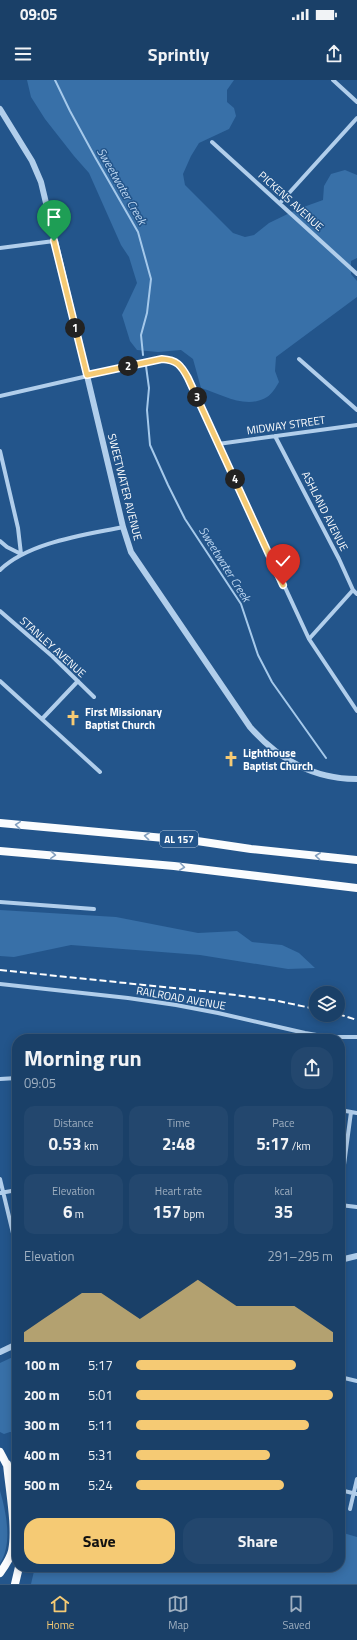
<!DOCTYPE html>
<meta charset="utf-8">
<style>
body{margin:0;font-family:"Titillium Web",sans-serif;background:#23476e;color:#f1f3f6;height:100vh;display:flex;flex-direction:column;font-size:15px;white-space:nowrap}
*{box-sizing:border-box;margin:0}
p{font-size:13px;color:#9fafc0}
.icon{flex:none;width:22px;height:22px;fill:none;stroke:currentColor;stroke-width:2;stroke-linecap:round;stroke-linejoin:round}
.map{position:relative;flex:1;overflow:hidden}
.sheet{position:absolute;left:12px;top:954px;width:333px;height:538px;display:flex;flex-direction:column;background:#1a4068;border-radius:16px;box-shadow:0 2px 10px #0003,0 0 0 1px #38597c}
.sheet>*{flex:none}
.controls{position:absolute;left:309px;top:906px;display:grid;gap:8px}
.controls a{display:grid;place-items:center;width:36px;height:36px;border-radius:50%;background:#1a4068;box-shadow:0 2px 10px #0003,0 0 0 1px #38597c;font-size:20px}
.pin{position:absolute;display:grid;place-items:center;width:34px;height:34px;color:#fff;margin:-41px -17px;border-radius:50% 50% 50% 0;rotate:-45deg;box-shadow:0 0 4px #0007}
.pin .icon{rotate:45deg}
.km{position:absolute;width:20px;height:20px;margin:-10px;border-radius:50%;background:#222;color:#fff;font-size:11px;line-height:20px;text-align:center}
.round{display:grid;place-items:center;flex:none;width:42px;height:42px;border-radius:16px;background:#23476e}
.head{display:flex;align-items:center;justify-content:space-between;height:68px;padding:0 12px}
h1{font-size:22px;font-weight:700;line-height:30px}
.metrics{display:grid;grid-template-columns:repeat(3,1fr);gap:6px;height:68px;padding:4px 12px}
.metrics div{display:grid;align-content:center;border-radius:10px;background:#23476e;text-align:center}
.metrics b{font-size:17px;font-weight:700}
.metrics small{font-size:11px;font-weight:400}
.metrics p{font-size:11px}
.chart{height:112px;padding:8px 12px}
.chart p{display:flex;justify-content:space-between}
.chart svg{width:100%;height:72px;margin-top:4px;fill:#f5ca74;opacity:.7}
.button{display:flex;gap:8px;margin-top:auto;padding:8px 12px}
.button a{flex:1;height:46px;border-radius:16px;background:#f5ca74;color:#111;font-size:16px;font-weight:700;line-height:46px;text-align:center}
.button a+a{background:#23476e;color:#f1f3f6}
ul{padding:0 12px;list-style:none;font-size:13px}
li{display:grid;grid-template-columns:64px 48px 1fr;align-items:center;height:30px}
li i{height:10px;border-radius:5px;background:#f5ca74}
.status{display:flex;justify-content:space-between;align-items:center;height:28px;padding:0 20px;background:#1a4068;direction:ltr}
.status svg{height:11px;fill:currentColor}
header{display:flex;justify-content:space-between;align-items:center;height:52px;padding:0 12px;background:#1a4068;font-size:18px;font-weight:700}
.tabs{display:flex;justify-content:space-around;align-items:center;height:56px;border-top:1px solid #38597c;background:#1a4068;font-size:11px;color:#9fafc0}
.tabs a{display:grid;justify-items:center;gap:2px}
.tabs .on{color:#f5ca74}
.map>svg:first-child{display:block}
</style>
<div class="status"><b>09:05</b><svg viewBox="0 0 49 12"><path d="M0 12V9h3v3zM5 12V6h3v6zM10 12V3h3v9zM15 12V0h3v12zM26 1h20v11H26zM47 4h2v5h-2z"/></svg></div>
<header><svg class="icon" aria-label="menu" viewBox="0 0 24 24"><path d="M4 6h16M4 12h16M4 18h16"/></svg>Sprintly<svg class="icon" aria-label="share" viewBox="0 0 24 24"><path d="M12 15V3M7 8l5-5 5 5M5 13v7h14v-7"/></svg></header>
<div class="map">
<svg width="357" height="1504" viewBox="0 0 357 1504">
<rect width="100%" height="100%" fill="#23558b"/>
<path fill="#3870a8" d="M27,0H234L227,10V22L234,28L236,36L229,49L199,63L191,76L183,94L185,105L233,153L245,157L254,155L269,143L298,129L323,120L324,106L331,94L345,90L357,95V178L351,181V194L357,201V217L276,277L275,291L279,302C276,307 272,314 267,317C246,330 221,314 201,308L193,279L181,270L158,272L137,270L130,261L122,235L137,203L129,177L121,165L89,93L74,76L45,39L31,17Z
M0,830L116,837L198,853L237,851L252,862L282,865L299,873L315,888L288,889L200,875L71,865L14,877L0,876Z
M17,1275V1356L14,1352H10L4,1354L0,1352V1283Z
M0,1411C6,1431 13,1464 0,1483Z
M340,1452L357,1457V1504H31L35,1487H340Z"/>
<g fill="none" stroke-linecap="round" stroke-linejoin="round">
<path stroke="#a5c9eb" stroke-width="2" d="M55,0L70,31L95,77L138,152L151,199L147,233L141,255L143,275
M146,286L149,308L147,330L150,365L168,405L185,439L241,524L258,575L272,602L326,678"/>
<path stroke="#b1ceeb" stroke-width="4" d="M333,0L357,22
M212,62L357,194
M280,123L357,38
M0,168L54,161
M299,279L357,330
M0,316L162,279C177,280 181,285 188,298L309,559L357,631
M275,356L339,479L353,510L357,514
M218,364L357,345
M0,371L18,448L21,474
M0,461L7,467L21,474
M0,490C29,462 85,455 123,447
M0,531L52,576L94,617
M309,559L353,510
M0,601L100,692
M42,639L78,601
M0,822L94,829
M0,904L128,918L176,925L218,933L305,953L328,957H357
M0,999L17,998
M340,1030L357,1033
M0,1099L17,1170
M0,1113L17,1110
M340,1115L351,1032
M340,1125L357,1127
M340,1297L357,1301
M340,1410L357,1414
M350,1429L357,1399"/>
<path stroke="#b1ceeb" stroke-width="6" d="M0,29L32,81L41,102L123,447L131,472L250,647C278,679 313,699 357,699
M340,1180L357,1176
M0,1272L17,1264"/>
<path stroke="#fafcfe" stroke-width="8" d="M0,743L197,761L251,769L357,780
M0,771L174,786L357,808
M0,1372L10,1391L17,1408
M0,1493C5,1486 10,1479 12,1471C17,1448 9,1408 7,1384
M15,1504L19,1487"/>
<path stroke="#fff" stroke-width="2" stroke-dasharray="7 3" stroke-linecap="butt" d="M0,890L212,912L273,920L316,929
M338,934L357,940"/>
</g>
<defs><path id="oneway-chevron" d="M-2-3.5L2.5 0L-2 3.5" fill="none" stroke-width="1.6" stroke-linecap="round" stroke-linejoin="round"/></defs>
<g stroke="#84a0bf">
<use href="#oneway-chevron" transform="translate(18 745) rotate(-175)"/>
<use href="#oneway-chevron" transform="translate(147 756) rotate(-174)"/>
<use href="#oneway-chevron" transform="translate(53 775) rotate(4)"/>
<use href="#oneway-chevron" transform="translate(318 776) rotate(-174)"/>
<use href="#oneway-chevron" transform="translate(182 787) rotate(7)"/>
</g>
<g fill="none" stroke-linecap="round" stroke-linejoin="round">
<g stroke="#fff" stroke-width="8">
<path id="route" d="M54,161L87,295L162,279C177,280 181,285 188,298L283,505"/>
</g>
<use href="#route" stroke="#f5ca74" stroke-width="5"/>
</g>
<defs>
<g id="church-bare" transform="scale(1.2)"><path d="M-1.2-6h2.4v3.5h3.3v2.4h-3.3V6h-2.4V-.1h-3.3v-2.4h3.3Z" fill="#f5ca74" stroke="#23558b" stroke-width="2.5" paint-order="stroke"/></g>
</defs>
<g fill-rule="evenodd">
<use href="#church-bare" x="73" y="638"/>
<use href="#church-bare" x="231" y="679"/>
</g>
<g text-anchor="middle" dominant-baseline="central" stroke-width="3" stroke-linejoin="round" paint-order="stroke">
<rect fill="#23558b" stroke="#bdccdc" stroke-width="1" x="160" y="751" width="38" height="16" rx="3"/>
<g font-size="10" font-weight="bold" fill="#fff">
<text x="179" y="759">AL 157</text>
</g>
<g font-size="11" fill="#fff" stroke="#23558b">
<text transform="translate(291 121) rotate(42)">PICKENS AVENUE</text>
<text transform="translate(286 345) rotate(-8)">MIDWAY STREET</text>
<text transform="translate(125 407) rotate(76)">SWEETWATER AVENUE</text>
<text transform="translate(325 431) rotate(63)">ASHLAND AVENUE</text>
<text transform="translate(53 567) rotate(42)">STANLEY AVENUE</text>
<text transform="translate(181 918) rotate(10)">RAILROAD AVENUE</text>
</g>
<g font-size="11" font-weight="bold" fill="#fff" stroke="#23558b" text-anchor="start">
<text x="85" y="632">First Missionary<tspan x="85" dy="13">Baptist Church</tspan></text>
<text x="243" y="673">Lighthouse<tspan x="243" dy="13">Baptist Church</tspan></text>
</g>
<g font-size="12" font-style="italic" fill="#bdd7f2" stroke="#23558b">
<text transform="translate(122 106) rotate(60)">Sweetwater Creek</text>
<text transform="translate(225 484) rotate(58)">Sweetwater Creek</text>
</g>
</g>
</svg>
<div class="controls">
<a><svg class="icon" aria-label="layers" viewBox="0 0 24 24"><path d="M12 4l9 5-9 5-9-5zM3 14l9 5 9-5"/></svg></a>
</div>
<div class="pin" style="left:54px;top:161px;background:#1e9e55"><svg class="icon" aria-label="arrive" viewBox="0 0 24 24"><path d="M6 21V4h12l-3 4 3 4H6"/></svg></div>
<div class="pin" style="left:283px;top:505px;background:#d93025"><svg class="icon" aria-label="check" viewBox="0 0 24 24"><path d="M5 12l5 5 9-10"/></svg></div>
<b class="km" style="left:75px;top:248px">1</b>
<b class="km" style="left:128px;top:286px">2</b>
<b class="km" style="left:197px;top:317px">3</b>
<b class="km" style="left:235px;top:399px">4</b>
<section class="sheet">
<div class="head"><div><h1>Morning run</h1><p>09:05</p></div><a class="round"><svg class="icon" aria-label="share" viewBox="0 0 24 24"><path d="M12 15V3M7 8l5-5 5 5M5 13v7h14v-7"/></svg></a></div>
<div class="metrics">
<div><p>Distance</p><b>0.53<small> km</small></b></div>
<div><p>Time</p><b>2:48</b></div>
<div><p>Pace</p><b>5:17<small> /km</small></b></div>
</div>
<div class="metrics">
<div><p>Elevation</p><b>6<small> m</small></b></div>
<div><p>Heart rate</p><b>157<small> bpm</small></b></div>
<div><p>kcal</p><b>35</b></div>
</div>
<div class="chart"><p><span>Elevation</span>291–295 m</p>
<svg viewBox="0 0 160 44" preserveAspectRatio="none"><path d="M0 44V38L10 30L20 22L30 14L40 14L50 22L60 30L70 22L80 14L90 6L100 14L110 22L120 22L130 22L140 22L150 30L160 38V44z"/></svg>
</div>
<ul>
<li><b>100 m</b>5:17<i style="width:81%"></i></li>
<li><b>200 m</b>5:01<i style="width:100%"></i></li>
<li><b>300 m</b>5:11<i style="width:88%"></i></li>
<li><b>400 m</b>5:31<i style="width:68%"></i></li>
<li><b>500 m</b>5:24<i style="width:75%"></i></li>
</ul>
<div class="button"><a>Save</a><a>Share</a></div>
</section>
</div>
<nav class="tabs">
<a class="on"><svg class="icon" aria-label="home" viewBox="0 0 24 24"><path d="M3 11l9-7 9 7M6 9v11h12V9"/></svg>Home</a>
<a><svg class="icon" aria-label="map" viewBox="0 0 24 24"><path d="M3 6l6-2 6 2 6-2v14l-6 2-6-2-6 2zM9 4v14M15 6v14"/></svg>Map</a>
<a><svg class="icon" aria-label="saved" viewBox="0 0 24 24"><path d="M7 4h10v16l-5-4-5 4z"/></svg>Saved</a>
</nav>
